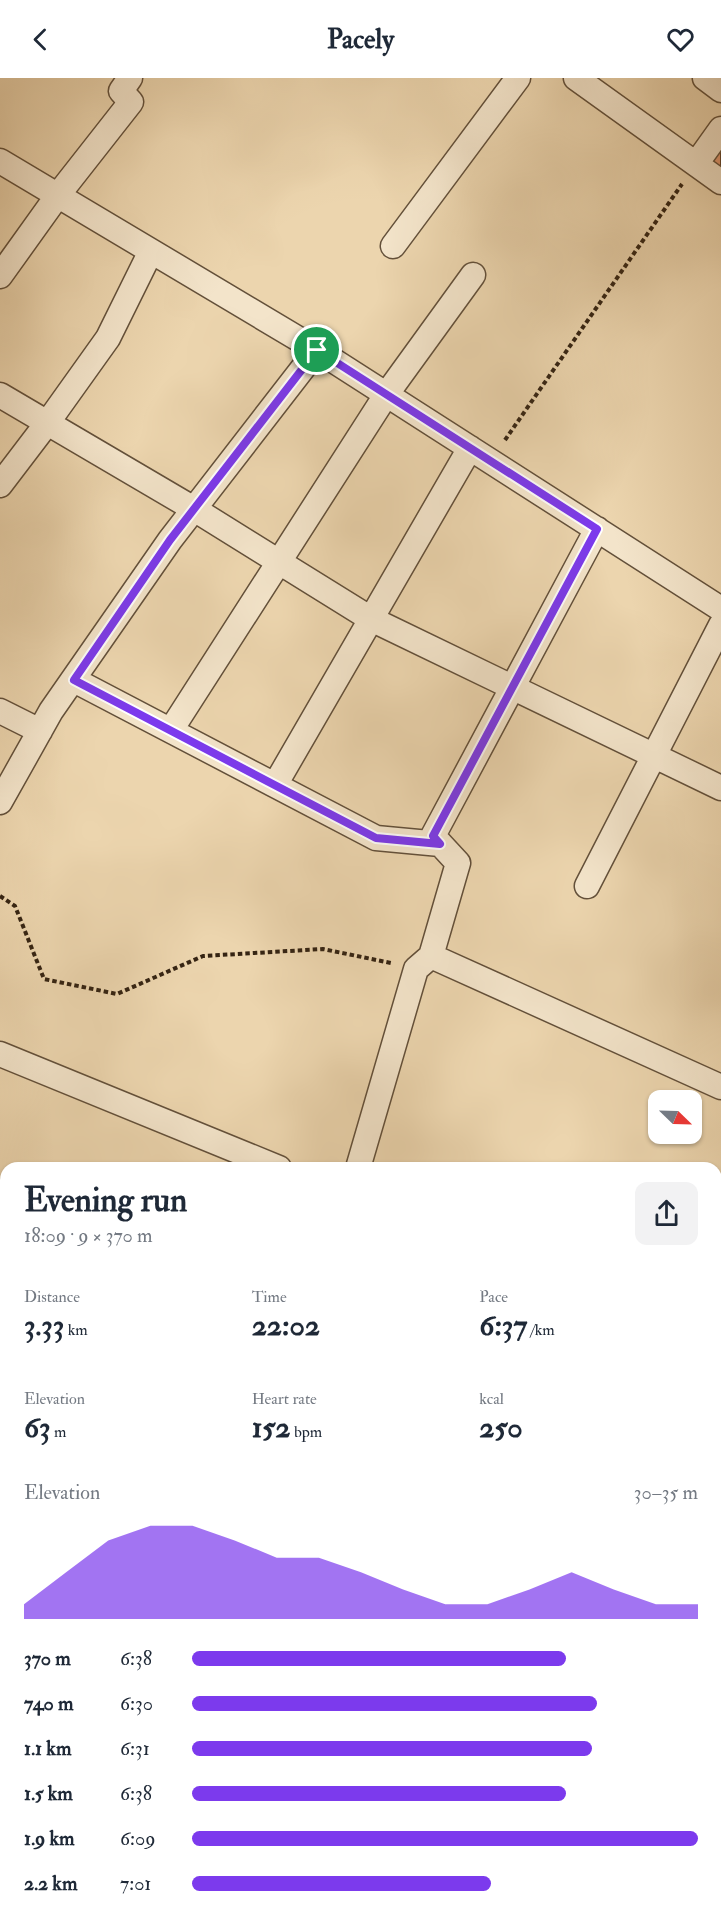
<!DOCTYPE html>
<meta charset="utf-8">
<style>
body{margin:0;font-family:"IM FELL Double Pica",serif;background:#f2f2f3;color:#1f2937;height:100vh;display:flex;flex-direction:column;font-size:22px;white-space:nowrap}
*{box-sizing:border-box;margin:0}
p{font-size:20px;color:#747a83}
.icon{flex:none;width:33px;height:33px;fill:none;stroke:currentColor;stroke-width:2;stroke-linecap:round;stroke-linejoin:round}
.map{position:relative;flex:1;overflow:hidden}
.panel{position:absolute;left:0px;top:1084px;width:722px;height:758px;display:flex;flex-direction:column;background:#fff;border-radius:18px 18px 0 0;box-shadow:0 2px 4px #0004}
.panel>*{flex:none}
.needle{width:39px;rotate:113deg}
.buttons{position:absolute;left:648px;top:1012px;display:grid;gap:12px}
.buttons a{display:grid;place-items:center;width:54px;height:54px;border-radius:12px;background:#fff;box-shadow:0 2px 4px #0004;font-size:30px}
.pin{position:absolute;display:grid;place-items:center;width:51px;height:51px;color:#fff;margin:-26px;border:3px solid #fff;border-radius:50%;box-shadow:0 2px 6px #0007}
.round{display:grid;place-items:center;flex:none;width:63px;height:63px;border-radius:12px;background:#f2f2f3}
.overview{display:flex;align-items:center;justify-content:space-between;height:102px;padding:0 24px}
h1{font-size:33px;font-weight:700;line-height:45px}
.stats{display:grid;grid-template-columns:repeat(3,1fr);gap:9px;height:102px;padding:6px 24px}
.stats div{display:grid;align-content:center}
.stats b{font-size:30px;font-weight:700}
.stats small{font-size:16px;font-weight:400}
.stats p{font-size:16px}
.chart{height:168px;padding:12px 24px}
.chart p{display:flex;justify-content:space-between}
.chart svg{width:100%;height:108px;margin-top:6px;fill:#7c3aed;opacity:.7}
ul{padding:0 24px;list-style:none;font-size:20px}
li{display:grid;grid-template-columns:96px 72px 1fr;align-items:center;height:45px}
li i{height:15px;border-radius:8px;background:#7c3aed}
header{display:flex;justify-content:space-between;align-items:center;height:78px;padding:0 24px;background:#fff;font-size:27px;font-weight:700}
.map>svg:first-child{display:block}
</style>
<header><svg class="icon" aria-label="back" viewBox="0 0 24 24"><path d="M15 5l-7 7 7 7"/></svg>Pacely<svg class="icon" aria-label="heart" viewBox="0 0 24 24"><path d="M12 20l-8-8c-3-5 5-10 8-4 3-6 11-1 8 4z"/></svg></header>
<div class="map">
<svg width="721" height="1841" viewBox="0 0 721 1841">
<rect width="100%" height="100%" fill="#ecd5ae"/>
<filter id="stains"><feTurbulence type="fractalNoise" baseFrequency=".00333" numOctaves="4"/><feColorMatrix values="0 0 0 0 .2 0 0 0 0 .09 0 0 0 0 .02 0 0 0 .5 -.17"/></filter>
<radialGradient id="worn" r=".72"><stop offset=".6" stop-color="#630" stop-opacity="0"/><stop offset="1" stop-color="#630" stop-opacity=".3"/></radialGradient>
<path fill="#e19971" stroke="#352413" stroke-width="1.5" d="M721,64V95L707,86Z"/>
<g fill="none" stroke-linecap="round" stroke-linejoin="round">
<g stroke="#63503a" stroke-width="27">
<path id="street" d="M576,0L721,104
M705,0L721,12
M0,83L317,272L721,531
M696,86L721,51
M393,168L518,0
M0,198L58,117L131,24L121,13L130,0
M0,317L194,431L371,541L721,710
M0,407L48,344L108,260L151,173
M74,602L376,760L440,766
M0,633L40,653
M171,652L386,317L473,197
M275,707L470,370
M0,724L51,633L170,462L317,272
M587,808L721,547
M431,878L721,1009
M0,976L279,1090
M358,1090L416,891L431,878L458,785L433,758L597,451
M716,1274L721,1277
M0,1495L6,1497
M716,1571L721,1558
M320,1841L322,1836
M554,1841L555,1836"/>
</g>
<g stroke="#352413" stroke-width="36">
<path id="secondary" d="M0,1776H6
M703,1836L721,1837"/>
</g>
<path stroke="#352413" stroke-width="4" stroke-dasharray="4.5 3" stroke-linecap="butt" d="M505,362L682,106
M0,818L15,828L44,901L117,916L203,878L323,871L391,885"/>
<use href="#street" stroke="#f3e4ca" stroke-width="24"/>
<use href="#secondary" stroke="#f3e4ca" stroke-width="33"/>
</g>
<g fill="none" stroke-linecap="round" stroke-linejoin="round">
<g stroke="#fff" stroke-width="12">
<path id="route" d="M317,272L597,451L433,758L440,766L376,760L74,602L170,462Z"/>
</g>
<use href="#route" stroke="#7c3aed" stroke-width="8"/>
</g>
<rect width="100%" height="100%" filter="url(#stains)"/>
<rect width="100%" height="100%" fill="url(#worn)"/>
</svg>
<div class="buttons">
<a><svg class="needle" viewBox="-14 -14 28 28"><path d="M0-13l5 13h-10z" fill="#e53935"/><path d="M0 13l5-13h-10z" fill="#747a83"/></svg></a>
</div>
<div class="pin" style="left:317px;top:272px;background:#1e9e55"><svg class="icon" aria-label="arrive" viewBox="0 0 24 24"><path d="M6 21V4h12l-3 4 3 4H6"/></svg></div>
<section class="panel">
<div class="overview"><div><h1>Evening run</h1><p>18:09 · 9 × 370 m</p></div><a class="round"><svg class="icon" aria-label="share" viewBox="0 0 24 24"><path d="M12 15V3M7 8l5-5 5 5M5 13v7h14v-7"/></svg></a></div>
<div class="stats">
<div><p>Distance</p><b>3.33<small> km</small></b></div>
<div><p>Time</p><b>22:02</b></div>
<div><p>Pace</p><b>6:37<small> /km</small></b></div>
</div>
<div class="stats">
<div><p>Elevation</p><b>63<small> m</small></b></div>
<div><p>Heart rate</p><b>152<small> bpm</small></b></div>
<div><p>kcal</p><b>250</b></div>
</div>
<div class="chart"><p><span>Elevation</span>30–35 m</p>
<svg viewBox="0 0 160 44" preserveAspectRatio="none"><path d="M0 44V38L10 25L20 12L30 6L40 6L50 12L60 19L70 19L80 25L90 32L100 38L110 38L120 32L130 25L140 32L150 38L160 38V44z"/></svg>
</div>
<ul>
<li><b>370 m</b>6:38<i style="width:74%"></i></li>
<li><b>740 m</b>6:30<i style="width:80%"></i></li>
<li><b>1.1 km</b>6:31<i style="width:79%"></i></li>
<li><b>1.5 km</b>6:38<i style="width:74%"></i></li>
<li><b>1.9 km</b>6:09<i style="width:100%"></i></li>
<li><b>2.2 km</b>7:01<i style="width:59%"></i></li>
</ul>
</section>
</div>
